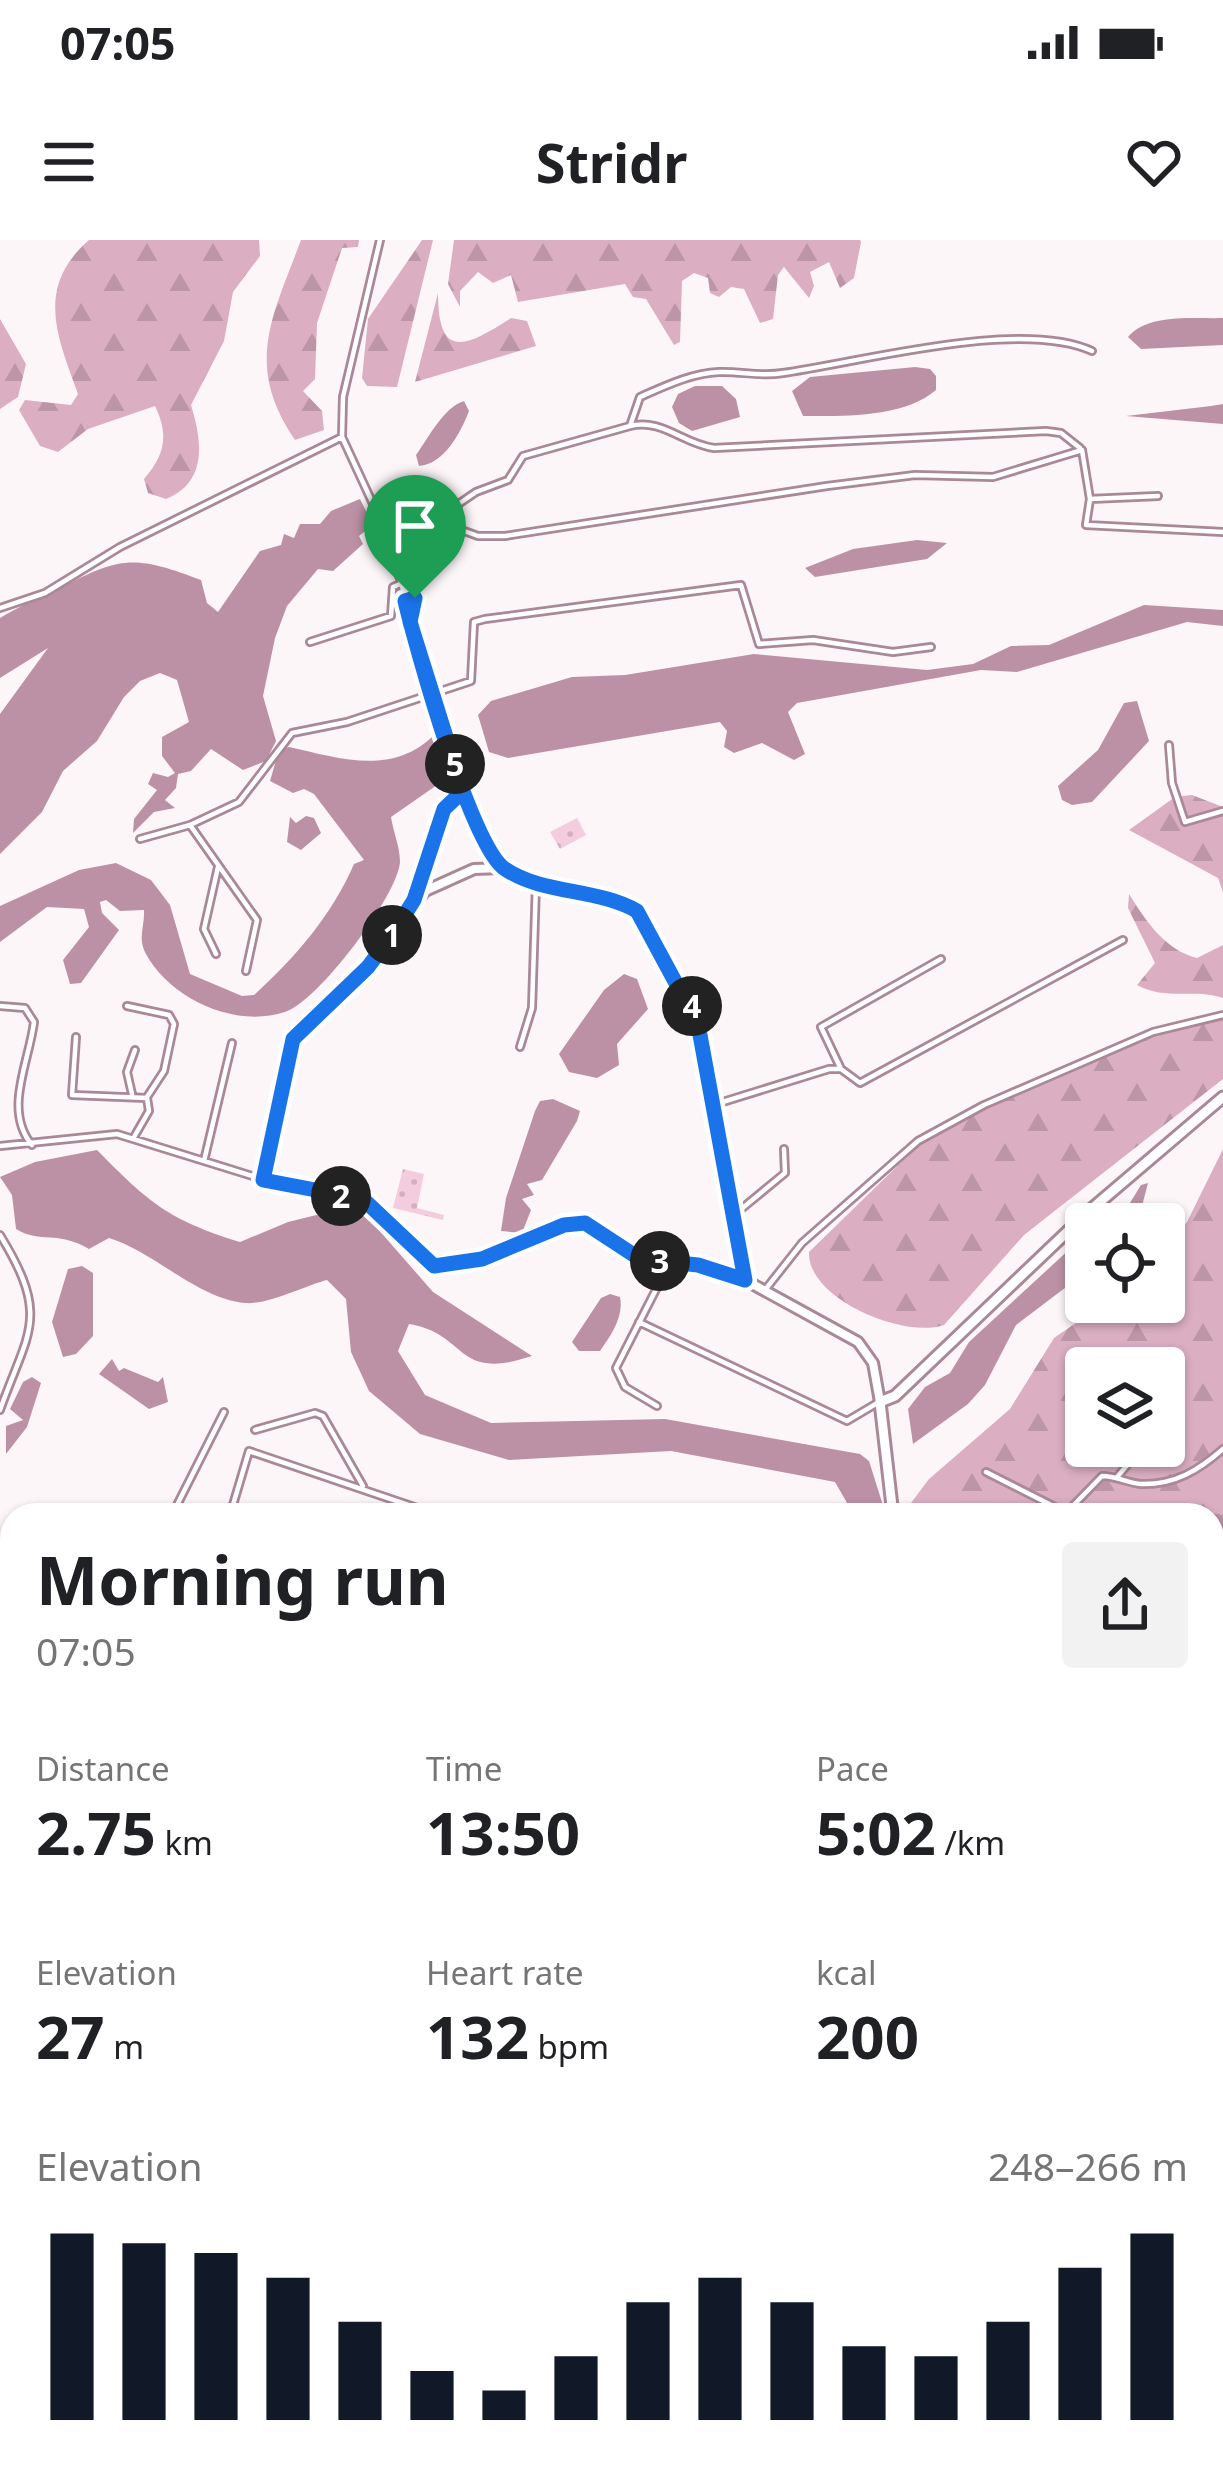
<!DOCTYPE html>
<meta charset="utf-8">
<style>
body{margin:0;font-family:"Noto Sans",sans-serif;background:#f2f2f2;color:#202124;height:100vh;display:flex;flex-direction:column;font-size:45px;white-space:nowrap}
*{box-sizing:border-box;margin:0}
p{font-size:39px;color:#757577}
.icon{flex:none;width:66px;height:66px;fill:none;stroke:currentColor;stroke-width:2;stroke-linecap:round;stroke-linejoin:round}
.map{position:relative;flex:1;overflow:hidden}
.sheet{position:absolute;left:0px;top:1263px;width:1224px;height:975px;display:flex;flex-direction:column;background:#fff;border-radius:36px 36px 0 0;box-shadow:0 3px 9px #0004}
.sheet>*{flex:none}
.controls{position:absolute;left:1065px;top:963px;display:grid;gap:24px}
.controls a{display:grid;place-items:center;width:120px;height:120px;border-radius:12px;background:#fff;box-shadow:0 3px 9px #0004;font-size:60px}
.pin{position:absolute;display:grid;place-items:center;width:102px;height:102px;color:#fff;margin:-123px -51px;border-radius:50% 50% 50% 0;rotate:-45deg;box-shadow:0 0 12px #0007}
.pin .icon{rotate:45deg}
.km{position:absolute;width:60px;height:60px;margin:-30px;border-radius:50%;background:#222;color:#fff;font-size:33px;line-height:60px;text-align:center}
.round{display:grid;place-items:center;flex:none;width:126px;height:126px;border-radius:12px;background:#f2f2f2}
.headline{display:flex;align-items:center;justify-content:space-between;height:204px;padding:0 36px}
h1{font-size:66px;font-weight:700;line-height:90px}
.metrics{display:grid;grid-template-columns:repeat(3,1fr);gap:18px;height:204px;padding:12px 36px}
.metrics div{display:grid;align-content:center}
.metrics b{font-size:60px;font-weight:700}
.metrics small{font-size:33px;font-weight:400}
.metrics p{font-size:33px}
.chart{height:336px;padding:24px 36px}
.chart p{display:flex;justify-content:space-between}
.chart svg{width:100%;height:216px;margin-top:12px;stroke:#111827;stroke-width:6}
.status{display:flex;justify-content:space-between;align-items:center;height:84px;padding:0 60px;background:#fff;direction:ltr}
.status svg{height:33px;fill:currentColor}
header{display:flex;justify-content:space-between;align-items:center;height:156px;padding:0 36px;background:#fff;font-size:54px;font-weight:700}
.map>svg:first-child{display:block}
</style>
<div class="status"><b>07:05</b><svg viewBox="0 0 49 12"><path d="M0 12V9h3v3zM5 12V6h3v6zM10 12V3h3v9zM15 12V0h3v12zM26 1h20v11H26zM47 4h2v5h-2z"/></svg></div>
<header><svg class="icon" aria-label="menu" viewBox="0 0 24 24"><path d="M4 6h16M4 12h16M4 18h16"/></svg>Stridr<svg class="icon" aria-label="heart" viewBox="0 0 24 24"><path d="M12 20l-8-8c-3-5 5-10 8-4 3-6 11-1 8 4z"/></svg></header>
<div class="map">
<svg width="1223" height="2237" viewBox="0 0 1223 2237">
<defs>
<pattern id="grass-dots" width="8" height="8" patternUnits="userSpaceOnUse" patternTransform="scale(3)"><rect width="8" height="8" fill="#f3ccdd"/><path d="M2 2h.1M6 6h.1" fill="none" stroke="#d1afbe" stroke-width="1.8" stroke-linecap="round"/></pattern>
<pattern id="forest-firs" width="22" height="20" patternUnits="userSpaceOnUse" patternTransform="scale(3)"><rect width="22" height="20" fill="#dbaec2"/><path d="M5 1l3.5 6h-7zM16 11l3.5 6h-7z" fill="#bc95a7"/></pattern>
</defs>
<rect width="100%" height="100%" fill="#fdf6f9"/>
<path fill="url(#grass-dots)" d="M577,578L586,595L560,609L550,592Z
M403,929L424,934L417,968L444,975L443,980L393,968Z"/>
<path fill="url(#forest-firs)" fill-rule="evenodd" d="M89,0H259L260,16L233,52L224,101L191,165C202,201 208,242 166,259L148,253L144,239C165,215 169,195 155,166L88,189L58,212L40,206L19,170L25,160L71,165L78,154C58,98 34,48 89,0Z
M301,0H359L358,7L342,8L317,83L315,139L303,151L322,171L324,190L295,200C244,125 272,78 301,0Z
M422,0H433L397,147L367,146L362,138L368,79Z
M454,0H860L861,2L854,38L840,48L829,22L810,32L814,46L809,58L784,27L778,35L773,79L760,83L744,49L731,47L719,57L710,53L708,38L694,33L682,41L680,102L674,105L646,59L633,57L625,44L518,62L511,35L493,43L478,32L460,51V67L448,44Z
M438,53C438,122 467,106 511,78L527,81L536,106L415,142Z
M0,79L26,124L18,157L0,169Z
M1192,555L1223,567V652L1218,638L1129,590L1175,557Z
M1129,654C1146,681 1165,710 1197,718L1223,705V758C1194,748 1167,761 1137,745L1155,723L1128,668Z
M1223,774V839L1024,995L944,1085C904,1099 807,1059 809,1012L922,902L965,870L1122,806Z
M1223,909V2237H1132L1161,2226H1212V1275H902L929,1239L1010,1169L1054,1098L1106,1062H1164V1008L1187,982ZM1086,1128H1164V1206H1086Z"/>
<path fill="#bd91a5" d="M1223,78V105L1141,109L1128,97C1148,73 1194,79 1223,78Z
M915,127L930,129L936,136V150C903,178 844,176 803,176L792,151L810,137Z
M695,146H722L736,159L740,177L692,191L679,183L672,167L678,154Z
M464,161L469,171C460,194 444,224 419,226L416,215C428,198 444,167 464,161Z
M1223,164V184L1126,176L1211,166Z
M360,259L373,285L359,296L363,304L333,331L318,329L287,366L275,398L263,456L276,501L266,521L243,530L211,509L191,531L178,534L176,548L165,560L175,568L154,572L133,593L134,579L157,550L148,544L153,533L168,537L175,533L162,516V497L189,482L177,440L160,433L140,441L124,457L97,501L63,531L42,572L0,614V474L48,408L0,438V378C19,366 40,358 60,348C121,316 135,315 201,340L207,363L218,372L260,311L281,305L284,294L294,298L300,284H320L331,271Z
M917,300L947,303L927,319L815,337L805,328L853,309Z
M1144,365L1223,370V386L1187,382L1017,432L981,430L797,463L788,472L805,514L794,520L762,503L734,513L724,507L727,491L720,482L508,518L489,512L478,475L491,461L572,437L625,435L754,414L927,430L973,424L1011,406L1049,405Z
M1137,461L1149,501L1092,562L1072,565L1062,560L1058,546L1098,510L1124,463Z
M435,494L443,535L437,545L391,577C393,591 400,607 400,622C398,655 318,762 285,772C233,789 169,757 146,714C137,698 145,686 144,670L120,671L106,660L100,662L102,673L119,690L81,743L70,744L63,720L89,687L84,669L47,667L0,702V666L79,630L116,623L151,640L170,665L190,734L242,756L254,755C295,718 332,675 354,624L364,620L314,554L304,549L293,553L270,541L279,510L289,507C339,518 393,537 435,494Z
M306,576L314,578L321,593L301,610L287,602L290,577L296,583Z
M624,734L637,739L648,769L617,804L619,825L597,838L569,832L559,814L604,750Z
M553,859L580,871L577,881L542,940L527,944L534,955L522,959L531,970L522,993L501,991L506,958L535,871L540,861Z
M97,910C149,963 169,980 240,1002L288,982L357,965L433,1052L532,1116C454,1142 469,1094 409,1084L398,1111L425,1155L491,1183L665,1179L860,1214L869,1221L886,1275H854L835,1242L671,1211L509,1220L420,1194L369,1151L351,1112L346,1059L327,1040C304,1046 268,1065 245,1063C198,1059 153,1011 109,998L89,1009C57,990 41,1004 16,989L12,955L0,937L35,922Z
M1148,943L1142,966L1152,973L1140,984H1097L1111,968L1128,966L1141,945Z
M1086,994V1032L1016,1085L985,1145L968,1164L913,1204L908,1169L925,1147L950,1133L969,1102Z
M82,1026L93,1033V1096L76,1114L63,1117L52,1082L68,1029Z
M610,1054L620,1057C624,1077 611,1095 600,1111H579L572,1102L601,1058Z
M112,1119L119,1131L124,1128L158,1142L163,1137L168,1162L149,1169L99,1134Z
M32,1137L41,1143L27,1187L6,1214V1186L23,1180L10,1169L23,1142Z
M1178,1267L1223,1275V1321L1212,1314V1275H1164L1163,1270Z
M12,1497V1632L0,1669V1527Z
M0,1853L12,1855V1914L0,1913Z
M784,2226H837L853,2237H804Z"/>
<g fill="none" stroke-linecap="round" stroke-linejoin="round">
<g stroke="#a98897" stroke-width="10">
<path id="minor" d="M380,0L343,157L342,197L386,292L463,551L502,628
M630,186C662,178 683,204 714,208L1046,191L1061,193L1080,208
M1090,259L1086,285L1223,292
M437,281L478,296H505L827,246L915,235L993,237L1082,210L1090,259L1158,256
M405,361L415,358L418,311L435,280L476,252L508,240L523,216L630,186L640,157C665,146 692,133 719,132C741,131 760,137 783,133C862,122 1020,78 1092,111
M0,368L45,353L120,307L342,197
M410,382L415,358
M310,402L391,376L393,347L400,344
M1169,505L1172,543L1185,582L1223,571
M190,585L257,680L246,731
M140,599L190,585L239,562L292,493L347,482L471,441L474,382L485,379L741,345L759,404L813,400L893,412L931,407
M414,660L444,569L463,551
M216,714L204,689L218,627
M0,766L25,768L34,782C29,823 3,870 32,905
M127,766L169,775L174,784L164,831L147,857
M76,797L72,855L147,858L149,871L134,897
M520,807L532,768L536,644
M841,829L821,787L941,719
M132,854L127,832L135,810
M713,865L829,829H841L860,843L1123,700
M0,906L117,894L262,939
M204,921L232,803
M734,975L785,933L784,909
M0,995C51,1078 28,1091 0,1170
M765,1050L802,1003L918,901L984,865L1153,792L1223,775
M639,1082L847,1181L879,1162
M1071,1145L1086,1161
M657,1166L625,1147L616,1128L670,1022
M255,1190L315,1173L323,1176L363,1246
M986,1232L1067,1273
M1118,1236L1143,1206
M176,1267L224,1172
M230,1275L249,1211L429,1272L513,1275
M1064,1275L1102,1236C1117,1236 1127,1243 1141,1244C1175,1245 1199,1230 1223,1209
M0,1370L12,1372
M1212,1438L1223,1442
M1212,1587L1223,1580
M1212,1644L1223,1641
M1212,1676L1223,1675
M1212,1862L1223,1848
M0,1972L12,1953
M1212,1976L1223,1994
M0,2140L12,2119
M1212,2156L1223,2150
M0,2222L12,2200
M135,2226L137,2237
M202,2226L204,2237
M493,2226L519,2237
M921,2226L937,2237
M267,2237L269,2226
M336,2237L338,2226
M405,2237L408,2226
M472,2237L475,2226
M1099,2237L1148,2226"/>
</g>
<g stroke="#a98897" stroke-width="14">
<path id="tertiary" d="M745,1040L698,784L646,684L631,667L536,644L502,628L474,629L425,651L368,726L298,791L263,939L363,959L433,1026L482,1019L564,985L585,983L641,1019L698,1025L745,1040L858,1102L873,1123L880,1162"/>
</g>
<g stroke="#a98897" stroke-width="15">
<path id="secondary" d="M893,1275L880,1162L895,1156L1088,972L1223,857
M982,2237L984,2226"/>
</g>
<use href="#minor" stroke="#fff" stroke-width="4.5"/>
<use href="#tertiary" stroke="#fff" stroke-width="8"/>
<use href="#secondary" stroke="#fff" stroke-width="9"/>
</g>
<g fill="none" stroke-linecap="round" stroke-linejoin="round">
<g stroke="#fff" stroke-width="24">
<path id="route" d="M415,358L410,382L463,551L444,569L414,660L392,695L368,727L293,799L263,940L363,959L434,1026L482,1019L564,985L585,983L640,1019L698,1025L745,1040L698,784L637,671C597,648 544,655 505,629C471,607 416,407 405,361L415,358"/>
</g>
<use href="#route" stroke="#1a73e8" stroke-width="15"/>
</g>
</svg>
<div class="controls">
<a><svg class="icon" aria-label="locate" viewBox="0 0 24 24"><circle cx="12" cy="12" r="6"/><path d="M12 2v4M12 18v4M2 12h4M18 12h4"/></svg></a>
<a><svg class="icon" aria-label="layers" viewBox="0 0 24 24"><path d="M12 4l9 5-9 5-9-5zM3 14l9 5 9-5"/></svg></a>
</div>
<div class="pin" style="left:415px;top:358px;background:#1e9e55"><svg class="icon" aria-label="arrive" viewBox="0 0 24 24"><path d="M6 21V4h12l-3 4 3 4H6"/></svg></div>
<b class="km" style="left:392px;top:695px">1</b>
<b class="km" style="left:341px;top:956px">2</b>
<b class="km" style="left:660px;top:1021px">3</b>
<b class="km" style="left:692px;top:766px">4</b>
<b class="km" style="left:455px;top:524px">5</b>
<section class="sheet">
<div class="headline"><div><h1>Morning run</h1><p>07:05</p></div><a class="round"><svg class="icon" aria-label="share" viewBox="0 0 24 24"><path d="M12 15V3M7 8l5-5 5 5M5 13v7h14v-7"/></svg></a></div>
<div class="metrics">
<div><p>Distance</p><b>2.75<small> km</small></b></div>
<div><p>Time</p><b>13:50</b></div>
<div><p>Pace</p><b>5:02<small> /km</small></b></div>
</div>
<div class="metrics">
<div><p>Elevation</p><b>27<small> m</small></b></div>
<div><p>Heart rate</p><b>132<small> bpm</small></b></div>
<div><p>kcal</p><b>200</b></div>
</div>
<div class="chart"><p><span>Elevation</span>248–266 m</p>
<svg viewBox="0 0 160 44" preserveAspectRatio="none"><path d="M5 44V6M15 44V8M25 44V10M35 44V15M45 44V24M55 44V34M65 44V38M75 44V31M85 44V20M95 44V15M105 44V20M115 44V29M125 44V31M135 44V24M145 44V13M155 44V6"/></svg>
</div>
</section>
</div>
